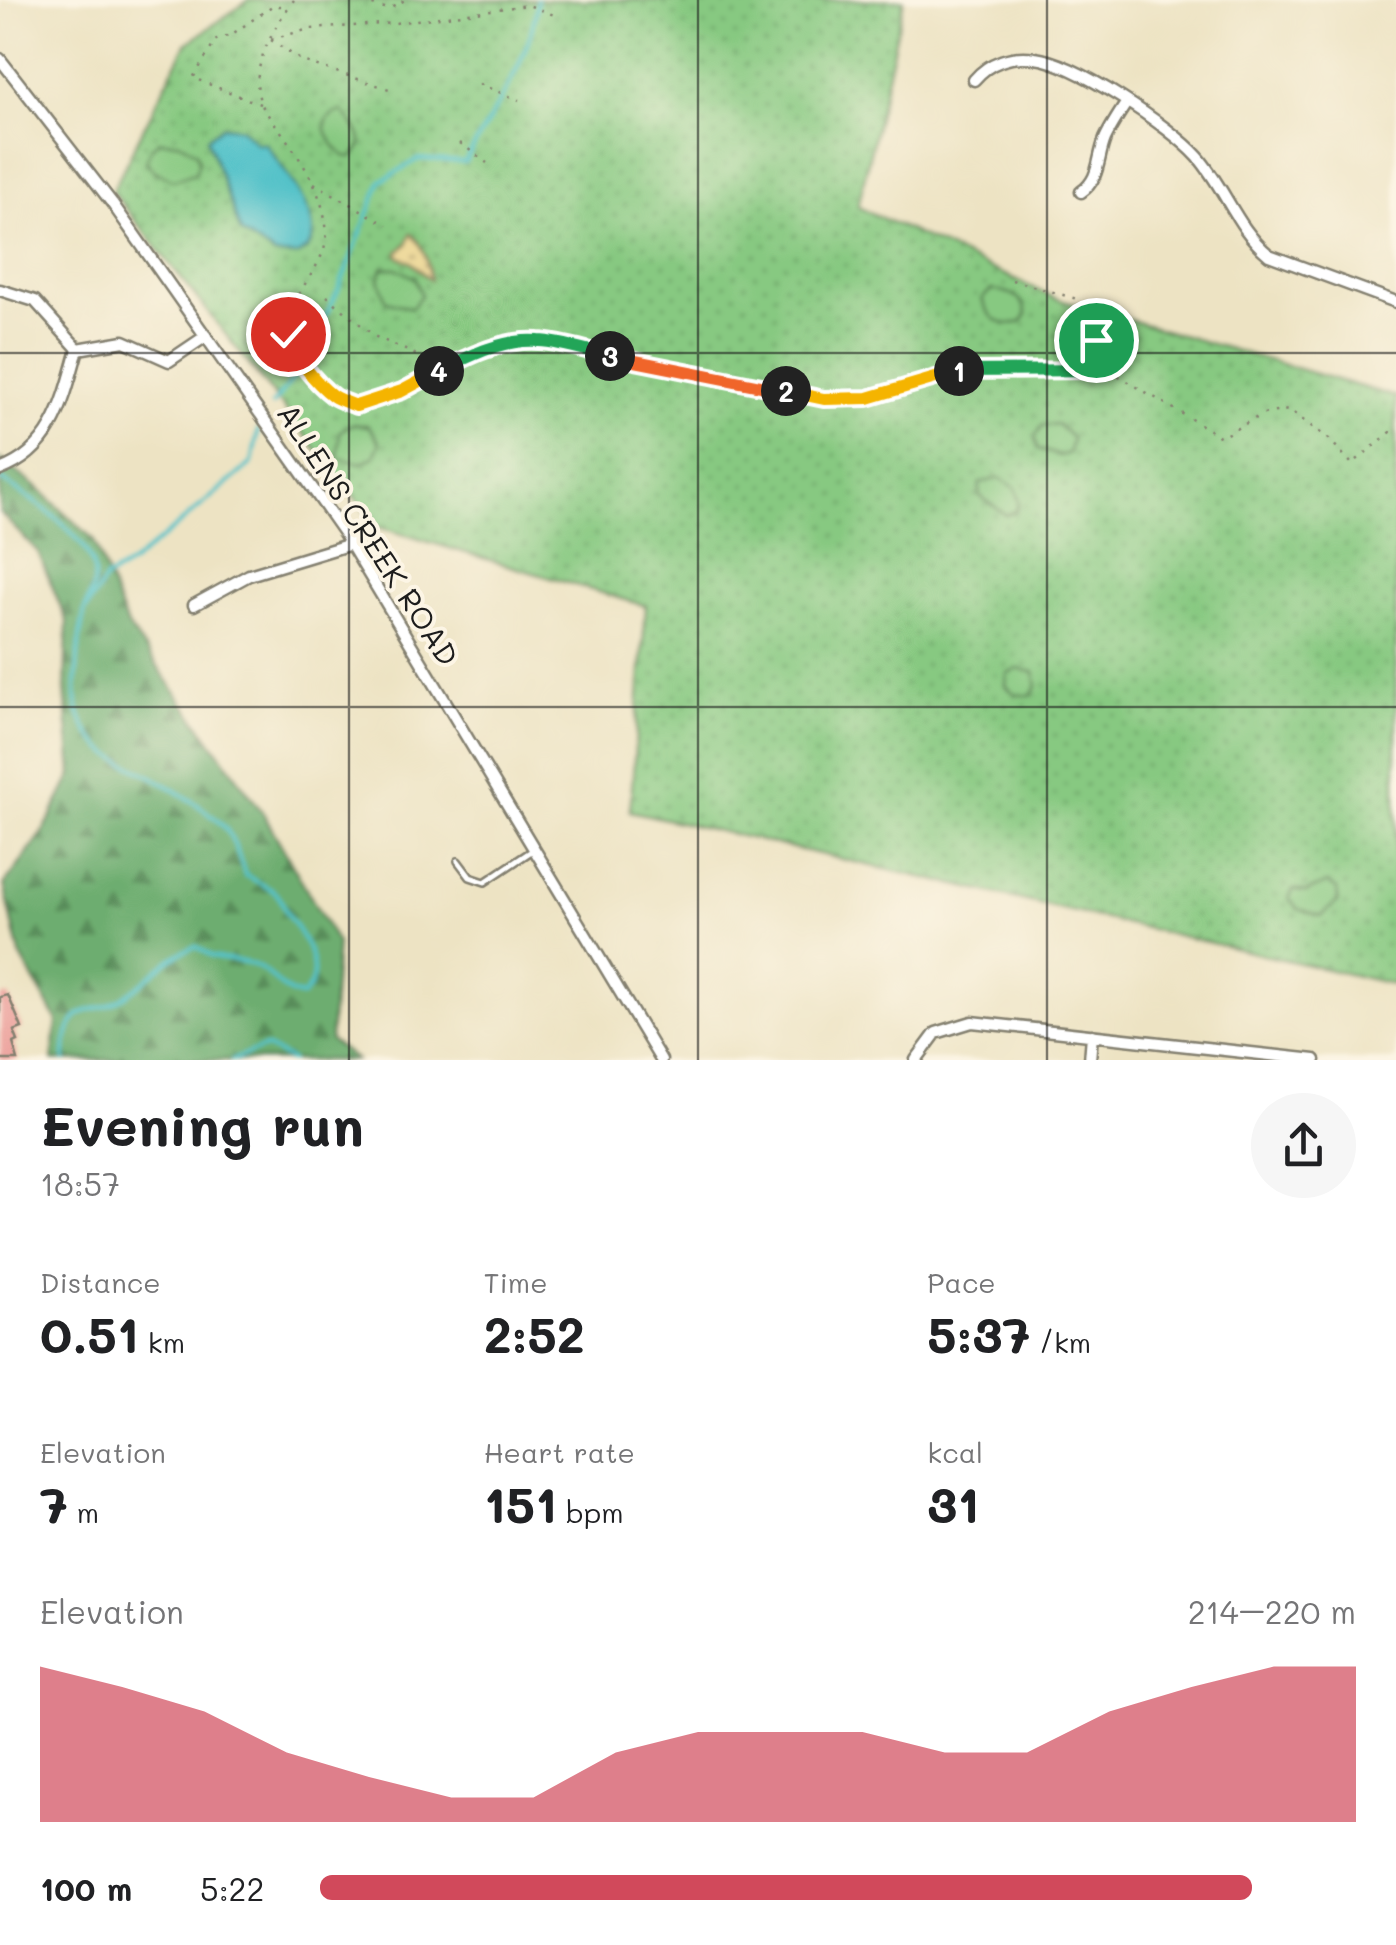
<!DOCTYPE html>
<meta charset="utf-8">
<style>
body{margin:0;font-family:Mali,sans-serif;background:#f6f6f6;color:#202124;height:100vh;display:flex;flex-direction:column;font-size:38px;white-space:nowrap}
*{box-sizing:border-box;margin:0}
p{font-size:32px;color:#757577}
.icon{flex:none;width:55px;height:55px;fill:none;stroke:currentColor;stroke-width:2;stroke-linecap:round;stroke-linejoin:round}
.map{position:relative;height:1060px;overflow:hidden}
.details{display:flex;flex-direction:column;background:#fff;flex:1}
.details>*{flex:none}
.pin{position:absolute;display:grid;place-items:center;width:85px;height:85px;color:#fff;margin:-42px;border:5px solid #fff;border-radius:50%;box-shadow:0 2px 10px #0007}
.km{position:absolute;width:50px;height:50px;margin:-25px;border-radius:50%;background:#222;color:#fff;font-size:28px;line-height:50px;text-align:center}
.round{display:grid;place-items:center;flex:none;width:105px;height:105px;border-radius:52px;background:#f6f6f6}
.headline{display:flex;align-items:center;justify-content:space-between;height:170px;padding:0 40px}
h1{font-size:55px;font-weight:700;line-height:75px}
.metrics{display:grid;grid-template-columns:repeat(3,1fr);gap:15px;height:170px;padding:10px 40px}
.metrics div{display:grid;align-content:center}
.metrics b{font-size:50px;font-weight:700}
.metrics small{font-size:28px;font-weight:400}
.metrics p{font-size:28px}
.chart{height:280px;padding:20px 40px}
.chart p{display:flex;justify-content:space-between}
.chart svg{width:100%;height:180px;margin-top:10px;fill:#d1495b;opacity:.7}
ul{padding:0 40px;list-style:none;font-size:32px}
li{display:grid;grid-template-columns:160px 120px 1fr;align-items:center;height:75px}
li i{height:25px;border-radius:12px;background:#d1495b}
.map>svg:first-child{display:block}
</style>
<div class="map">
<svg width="1396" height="1060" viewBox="0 0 1396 1060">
<defs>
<pattern id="grass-dots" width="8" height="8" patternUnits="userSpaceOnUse" patternTransform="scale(2.5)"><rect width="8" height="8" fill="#87c981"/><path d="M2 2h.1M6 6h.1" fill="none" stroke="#74ac6f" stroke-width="1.8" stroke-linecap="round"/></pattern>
<pattern id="forest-firs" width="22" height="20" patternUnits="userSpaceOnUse" patternTransform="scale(2.5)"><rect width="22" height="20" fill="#6dad6f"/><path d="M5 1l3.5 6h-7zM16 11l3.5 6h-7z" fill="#598c5a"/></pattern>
<pattern id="sand-dots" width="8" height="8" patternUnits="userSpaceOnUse" patternTransform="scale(2.5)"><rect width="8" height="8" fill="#eeda9e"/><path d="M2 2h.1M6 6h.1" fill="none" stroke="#ccba88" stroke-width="1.8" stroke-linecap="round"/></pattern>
</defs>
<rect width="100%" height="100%" fill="#fcf5e5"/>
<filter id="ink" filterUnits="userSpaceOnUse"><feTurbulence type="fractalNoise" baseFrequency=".01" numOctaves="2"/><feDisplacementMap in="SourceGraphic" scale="20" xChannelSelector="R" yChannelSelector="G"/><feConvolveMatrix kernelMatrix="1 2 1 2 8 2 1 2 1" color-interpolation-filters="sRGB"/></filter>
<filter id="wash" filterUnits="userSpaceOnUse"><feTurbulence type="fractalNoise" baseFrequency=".0048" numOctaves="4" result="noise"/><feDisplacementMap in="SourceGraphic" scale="40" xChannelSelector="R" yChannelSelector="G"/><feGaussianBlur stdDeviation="2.25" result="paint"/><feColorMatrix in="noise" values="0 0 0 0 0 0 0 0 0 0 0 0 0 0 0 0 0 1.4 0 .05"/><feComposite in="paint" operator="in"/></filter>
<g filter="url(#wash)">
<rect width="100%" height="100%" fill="#ede3c3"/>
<path fill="url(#grass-dots)" stroke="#52724e" stroke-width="2.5" d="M249,0H904L858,207L1057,299L1396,397V985L630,811L646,606L378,527L112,191L186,44Z"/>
<path fill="url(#forest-firs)" stroke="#446446" stroke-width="2.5" d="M0,459L38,488L93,539L126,623L263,813L337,943L330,1040L356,1060H52L57,1021L20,955L4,885L42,834L72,775L65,689L67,622L38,552L0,513Z"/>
<path fill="url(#sand-dots)" stroke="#857b5d" stroke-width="2.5" d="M411,234C424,243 429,265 430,280L411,262L399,257L398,252L407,244Z"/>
<path fill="#87c981" stroke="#52724e" stroke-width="2.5" d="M342,111C353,125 373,142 352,157L344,156C330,142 312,119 342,111Z
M160,141L179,142L196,152L199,162L195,173L173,180L154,171L146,161L151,148Z
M382,268H396L415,278L421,295L412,308L386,301L379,279Z
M991,290C1009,292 1022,294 1027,314L1022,322C1001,328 989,319 982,299Z
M352,424L369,426L380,443L374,457L361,463L338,458L340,431Z
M1057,424L1072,438L1069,453L1060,456L1038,449L1035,438L1042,426Z
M1000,478L1016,488L1019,503L1016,511L1006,515L979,495L980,483Z
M1017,669L1034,672L1037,686L1031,696L1015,694L1006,686L1007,673Z
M1328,883L1337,889L1338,901L1322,916L1298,909L1289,899L1293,889L1306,892Z"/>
<path fill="#54c2c9" stroke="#386f72" stroke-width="2.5" d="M223,126L241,128L256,143H265C280,166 327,220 309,246C306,251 301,253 296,256L275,255L241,233L207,138Z"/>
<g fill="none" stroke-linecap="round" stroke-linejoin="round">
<path stroke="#54c2c9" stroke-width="4" d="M272,405L296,375L338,291L381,181L419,159L465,162C492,112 532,58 537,0
M0,479C29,498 100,540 94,581C93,591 87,601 85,610C80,630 78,651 77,671C75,693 75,711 87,730C101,753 119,760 141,771C161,781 217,814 228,832C235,844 241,862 245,875C254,880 264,885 272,890C282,896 283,908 289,917C305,940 326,971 303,996C281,994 275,975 256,966C243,959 231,961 217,958C210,956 202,950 196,946C162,958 142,990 109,1005C100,1009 87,1008 79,1015C68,1025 64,1046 65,1060
M87,608L106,578L130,565L252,463L258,430
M232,1060L265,1047L291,1060"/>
</g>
<g id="blocks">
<path fill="#ea9693" d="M8,995L22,1028L14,1031L18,1041L13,1043L18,1060H0V997Z"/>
</g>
</g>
<g filter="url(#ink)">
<use href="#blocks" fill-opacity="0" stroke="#848070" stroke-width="2.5"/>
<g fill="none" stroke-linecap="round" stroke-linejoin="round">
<g stroke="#848070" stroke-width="10">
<path id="lane" d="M458,861L470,877L485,882L533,850"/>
</g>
<g stroke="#848070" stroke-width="15">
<path id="street" d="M0,59L112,203L344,533L661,1060
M974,80C989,62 1012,54 1035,58C1076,63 1170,126 1198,157C1225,188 1237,229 1269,255L1396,302
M1081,192C1100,179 1097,159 1105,139C1111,126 1119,114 1127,102
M0,290L35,301L78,349C64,399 54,450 0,470
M78,349L124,341L169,361L206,336
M194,605L249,575L351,544
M916,1060L936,1033L972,1022L1315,1060
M1090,1060L1092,1035"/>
</g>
<path stroke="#848070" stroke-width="2.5" stroke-dasharray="2.5 8" stroke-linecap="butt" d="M294,0C275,24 246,73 262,105C266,114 274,122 280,130C301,160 321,188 326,225C334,280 249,309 309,370C325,386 335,397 357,406L402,391L464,358L516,341H540L721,380L840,400L868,399L948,373L975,369L1066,373L1099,369L1112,372L1221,437L1263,414L1289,410L1329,439L1352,464L1396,428
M352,0L389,9L405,0
M271,39L310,29L395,23L528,5L554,15
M271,40L302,61L389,89
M479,84L519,100
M260,104L193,78L217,39L231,35L272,6H289
M460,143L487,163
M314,183L387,225
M1012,280L1077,299L1105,369
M327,296L374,336L443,367"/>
<use href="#lane" stroke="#fff" stroke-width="5"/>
<use href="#street" stroke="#fff" stroke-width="10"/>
</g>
</g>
<g fill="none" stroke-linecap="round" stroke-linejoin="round" filter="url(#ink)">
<g stroke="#fff" stroke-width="20">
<path id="split-1" d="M959,371L1105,370L1096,340"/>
</g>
<g stroke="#fff" stroke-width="20">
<path id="split-2" d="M786,391L824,399L868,398L959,371"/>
</g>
<g stroke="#fff" stroke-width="20">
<path id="split-3" d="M610,356L786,391"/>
</g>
<g stroke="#fff" stroke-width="20">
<path id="split-4" d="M439,371C469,356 504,338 539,341C562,342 587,351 610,356"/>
</g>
<g stroke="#fff" stroke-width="20">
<path id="split-5" d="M288,334C290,353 317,384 333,396C339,400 349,403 356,406L402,391L439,371"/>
</g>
<use href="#split-1" stroke="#22a559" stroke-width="12"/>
<use href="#split-2" stroke="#f5b400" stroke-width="12"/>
<use href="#split-3" stroke="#f0652b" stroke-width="12"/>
<use href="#split-4" stroke="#22a559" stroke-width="12"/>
<use href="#split-5" stroke="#f5b400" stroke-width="12"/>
</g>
<path fill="none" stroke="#1c1c1c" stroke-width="2.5" stroke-opacity="0.55" d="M349,0V1060M698,0V1060M1047,0V1060M0,353H1396M0,707H1396"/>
<g text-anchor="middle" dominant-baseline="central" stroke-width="8" stroke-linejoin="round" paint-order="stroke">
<g font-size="30" fill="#1c1c1c" stroke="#fcf5e5">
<text transform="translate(369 534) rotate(57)">ALLENS CREEK ROAD</text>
</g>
</g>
</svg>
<div class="pin" style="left:1096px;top:340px;background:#1e9e55"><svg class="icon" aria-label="arrive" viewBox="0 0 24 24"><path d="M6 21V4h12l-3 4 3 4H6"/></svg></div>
<div class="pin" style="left:288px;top:334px;background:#d93025"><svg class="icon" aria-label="check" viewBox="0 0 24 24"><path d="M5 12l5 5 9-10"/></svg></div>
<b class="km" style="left:959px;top:371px">1</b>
<b class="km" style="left:786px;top:391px">2</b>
<b class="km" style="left:610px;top:356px">3</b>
<b class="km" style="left:439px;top:371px">4</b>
</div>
<section class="details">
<div class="headline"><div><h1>Evening run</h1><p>18:57</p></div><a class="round"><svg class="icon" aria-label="share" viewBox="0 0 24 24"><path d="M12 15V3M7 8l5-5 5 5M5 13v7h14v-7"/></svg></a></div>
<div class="metrics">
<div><p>Distance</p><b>0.51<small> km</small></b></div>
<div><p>Time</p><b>2:52</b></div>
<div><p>Pace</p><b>5:37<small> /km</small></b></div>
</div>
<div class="metrics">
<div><p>Elevation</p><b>7<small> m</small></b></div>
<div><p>Heart rate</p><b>151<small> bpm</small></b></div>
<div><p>kcal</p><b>31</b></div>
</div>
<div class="chart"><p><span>Elevation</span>214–220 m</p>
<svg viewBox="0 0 160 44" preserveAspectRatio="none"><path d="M0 44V6L10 11L20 17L30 27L40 33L50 38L60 38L70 27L80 22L90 22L100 22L110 27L120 27L130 17L140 11L150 6L160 6V44z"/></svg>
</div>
<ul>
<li><b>100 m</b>5:22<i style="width:90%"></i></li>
</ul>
</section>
